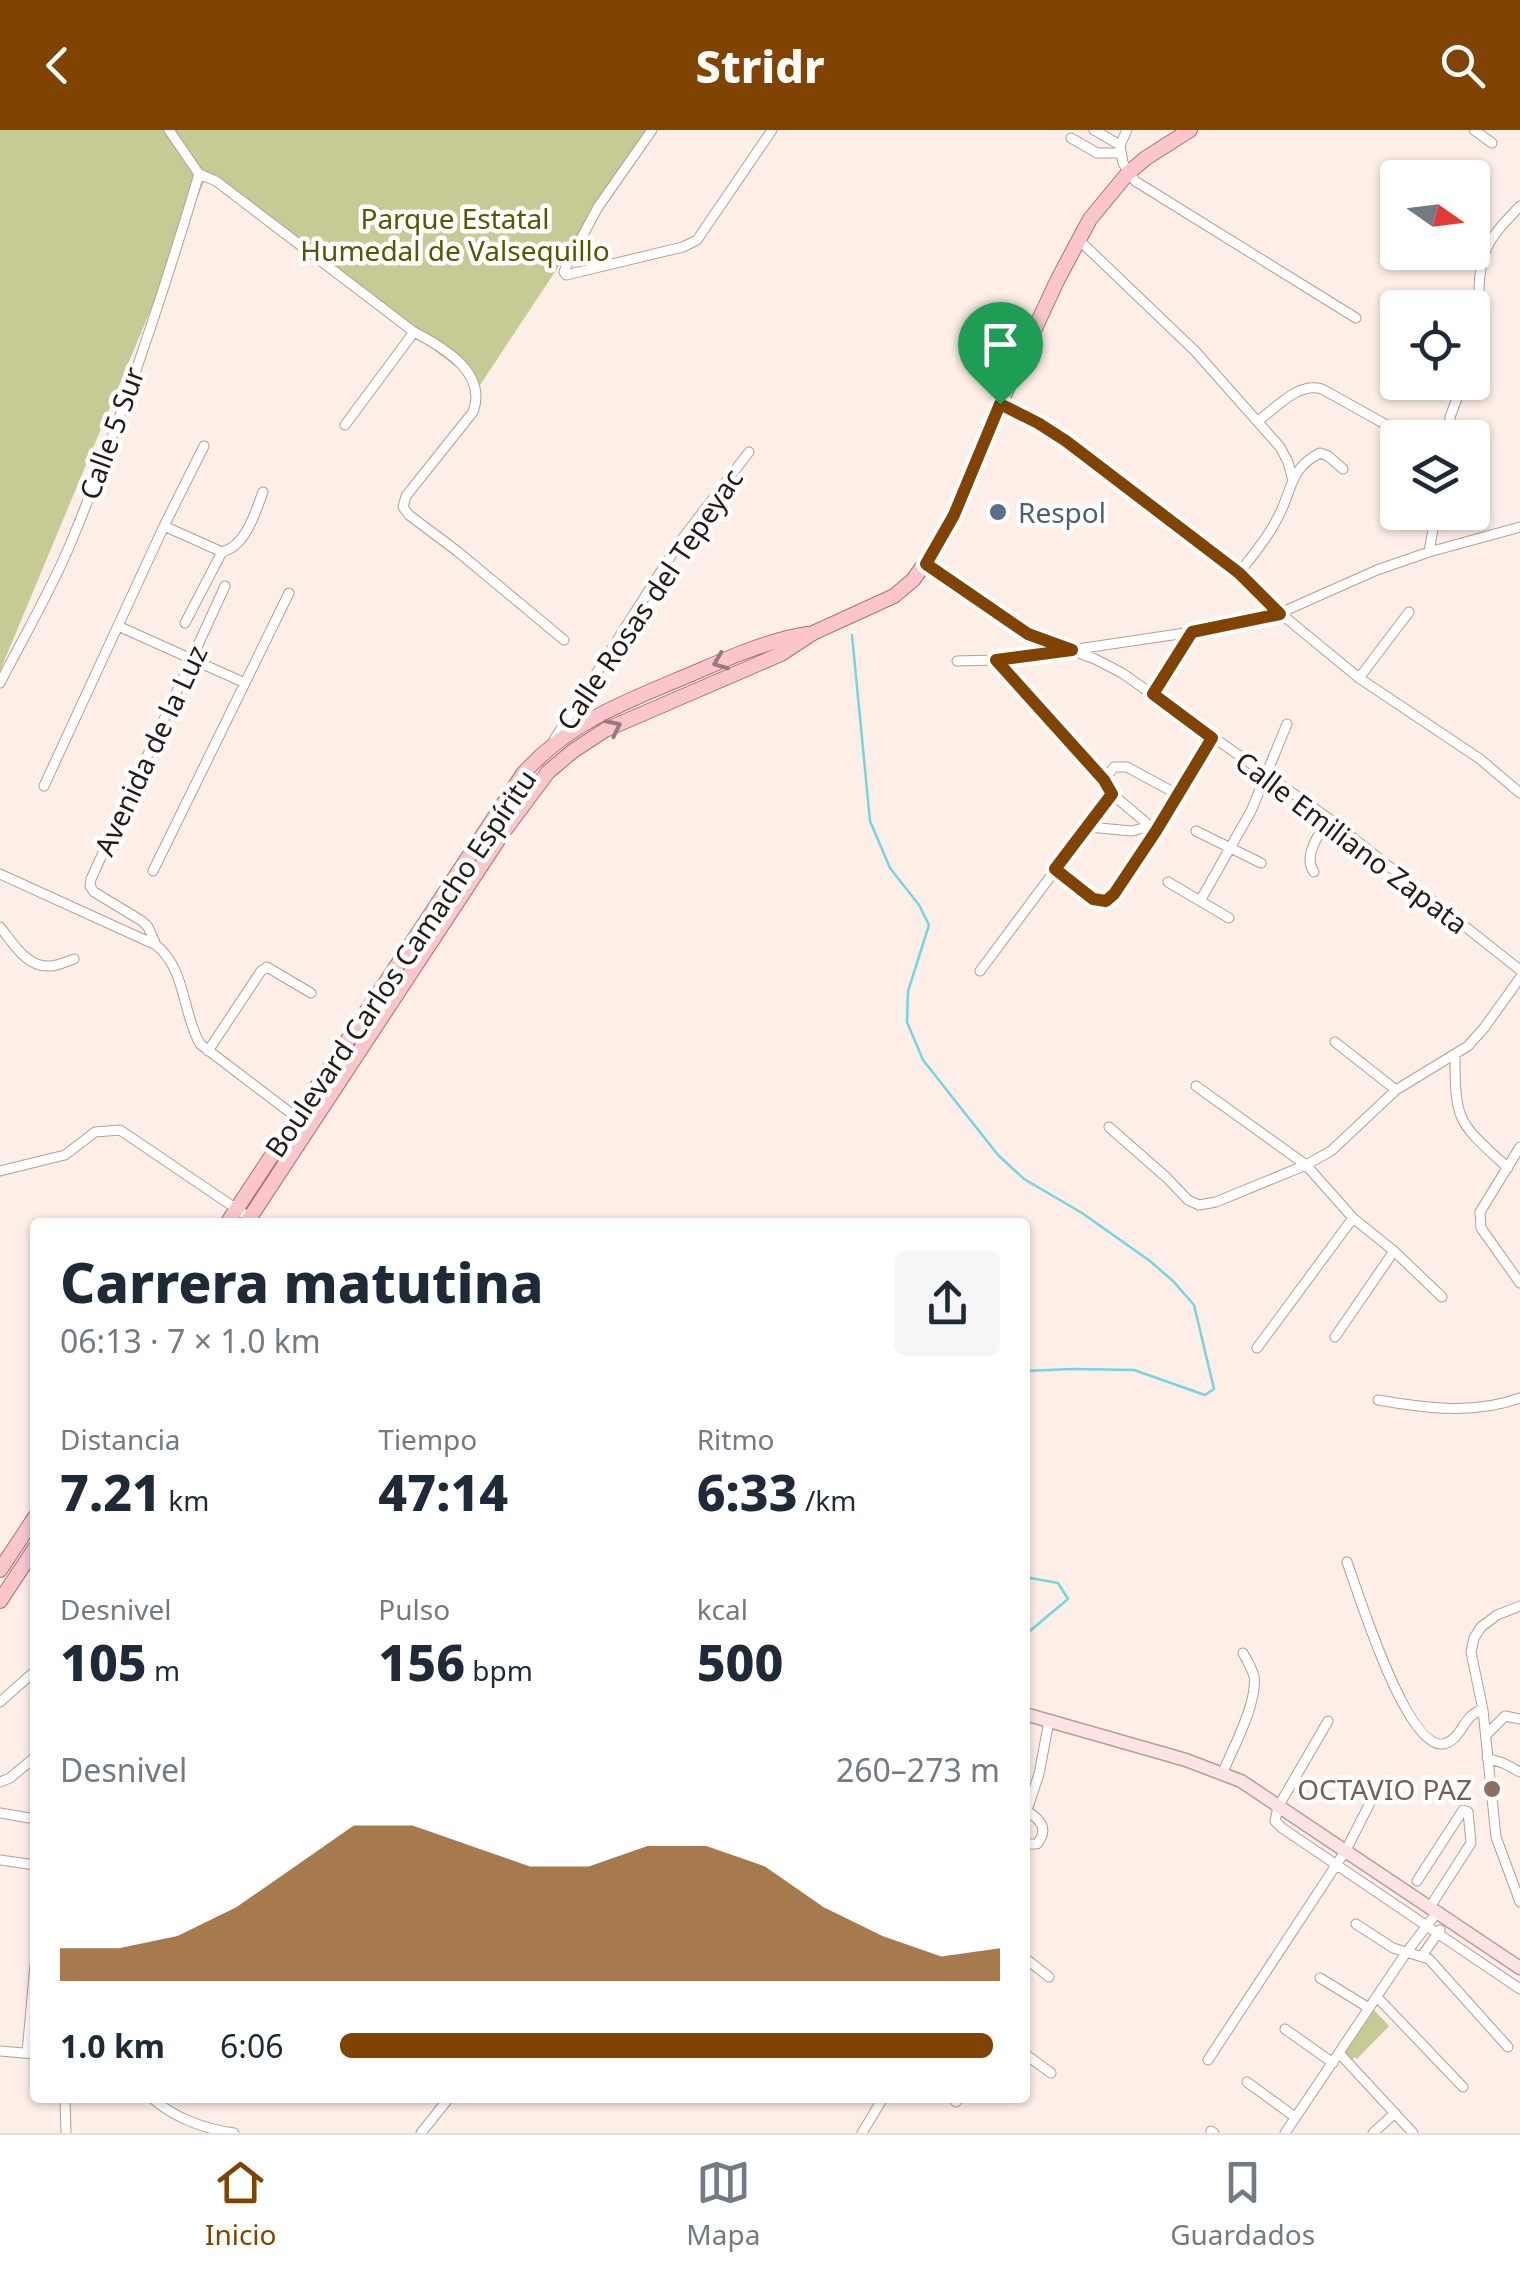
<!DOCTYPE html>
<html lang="es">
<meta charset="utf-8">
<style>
body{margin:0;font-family:"Noto Sans",sans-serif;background:#f6f6f7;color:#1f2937;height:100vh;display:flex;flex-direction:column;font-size:38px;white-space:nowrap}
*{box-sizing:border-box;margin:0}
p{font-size:32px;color:#747a83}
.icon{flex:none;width:55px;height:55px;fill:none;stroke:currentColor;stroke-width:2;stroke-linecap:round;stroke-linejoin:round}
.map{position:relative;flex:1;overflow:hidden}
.drawer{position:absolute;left:30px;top:1088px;width:1000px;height:885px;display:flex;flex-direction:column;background:#fff;border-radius:10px;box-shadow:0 2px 8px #0004}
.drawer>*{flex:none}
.needle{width:65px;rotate:104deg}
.tools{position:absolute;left:1380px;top:30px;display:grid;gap:20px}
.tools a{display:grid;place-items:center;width:110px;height:110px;border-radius:10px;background:#fff;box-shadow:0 2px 8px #0004;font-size:50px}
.pin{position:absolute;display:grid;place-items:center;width:85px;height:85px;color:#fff;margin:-102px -42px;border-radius:50% 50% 50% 0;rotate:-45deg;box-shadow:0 0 10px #0007}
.pin .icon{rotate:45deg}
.round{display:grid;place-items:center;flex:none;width:105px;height:105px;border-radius:10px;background:#f6f6f7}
.headline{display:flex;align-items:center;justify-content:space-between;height:170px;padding:0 30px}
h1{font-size:55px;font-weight:800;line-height:75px}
.metrics{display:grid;grid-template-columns:repeat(3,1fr);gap:15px;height:170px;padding:10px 30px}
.metrics div{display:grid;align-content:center}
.metrics b{font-size:50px;font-weight:800}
.metrics small{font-size:28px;font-weight:400}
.metrics p{font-size:28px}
.chart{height:280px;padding:20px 30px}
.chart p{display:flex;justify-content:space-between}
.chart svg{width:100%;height:180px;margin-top:10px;fill:#814301;opacity:.7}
ul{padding:0 30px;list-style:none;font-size:32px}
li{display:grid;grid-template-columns:160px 120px 1fr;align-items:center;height:75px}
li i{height:25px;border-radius:12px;background:#814301}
header{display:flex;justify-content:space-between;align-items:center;height:130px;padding:0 30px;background:#814301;color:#fff;font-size:45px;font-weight:800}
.tab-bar{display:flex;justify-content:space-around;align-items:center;height:140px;border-top:2px solid #e0e1e3;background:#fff;font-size:28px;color:#747a83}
.tab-bar a{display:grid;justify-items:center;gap:5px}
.tab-bar .on{color:#814301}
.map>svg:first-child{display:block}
</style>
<header><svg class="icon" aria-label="back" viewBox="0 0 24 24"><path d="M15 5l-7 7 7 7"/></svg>Stridr<svg class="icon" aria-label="search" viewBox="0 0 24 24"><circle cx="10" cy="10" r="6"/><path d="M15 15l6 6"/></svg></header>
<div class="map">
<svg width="1520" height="2003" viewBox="0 0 1520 2003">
<rect width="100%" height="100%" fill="#fdeee7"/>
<path fill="#c6ca95" d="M0,0H649L480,255L206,47L0,541Z
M1374,1880L1389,1896L1357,1929L1355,1927L1351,1931L1344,1924Z"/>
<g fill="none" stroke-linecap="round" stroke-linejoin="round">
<path stroke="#75d5e3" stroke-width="2.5" d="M852,505L870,691L890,738L919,775L929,795L908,861L907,892L923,930L998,1025L1024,1049L1082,1083L1150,1131L1174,1152L1194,1175L1214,1259L1205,1265L1134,1240L1073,1239L1025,1241
M1025,1447L1058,1453L1068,1469L1025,1505"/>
<g stroke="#b59e93" stroke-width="11">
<path id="street" d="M169,0L199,44L216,51L414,202C443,217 488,243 473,282L406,366L403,377L409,385L457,421L564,510
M652,0L598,77L566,137L564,142L566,145L683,117L697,110L772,0
M1094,0L1120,15L1123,33L1135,51L1356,188
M1474,0L1492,13
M1071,8L1097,23H1121
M1120,15L1127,0
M1078,109L1195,221L1280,317L1288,332L1292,347
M1472,223C1484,189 1473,153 1486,120C1493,103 1507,90 1520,76
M1000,274L1038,293L1066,311L1239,443L1280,483L1359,548L1480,629L1520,663
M1258,291C1277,277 1298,252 1322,259L1410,308
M345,295L414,202
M1451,308L1450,287L1463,252
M164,396L222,422
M222,422C246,416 255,383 263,362
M1429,422L1436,382
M926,434L1028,504L1095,529L1122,543L1328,688L1520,840
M1239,443C1252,426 1267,409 1277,389C1293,361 1288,339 1320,323L1328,326L1343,339
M185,493L222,422
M118,496L245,553
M996,530L1104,650L1112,664L1156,701
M957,531L996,530L1071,520L1192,502L1280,483L1377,440L1429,422L1520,397
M1359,548L1409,482
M0,553C24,506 52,459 72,410C121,291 162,168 199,44
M1153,564L1192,502
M554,610L679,413L749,322
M1104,650L1114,637H1127L1177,664
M44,656L164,396L204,316
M1088,697L1132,701L1150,696
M1196,701L1261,733
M1055,739C1071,751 1090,775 1110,768L1156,701L1212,608
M153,741L289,463
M1314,742C1302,726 1320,704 1328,688
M0,744L156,815C186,839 182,882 200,914L296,987
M1168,752L1229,788
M1200,771L1251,681L1287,594
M0,797C13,813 27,838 50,836C58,836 67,831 74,829
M156,815L148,797L142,791L94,762L90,756L91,749L225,456
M980,841L1112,664
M1335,912L1396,960
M208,921L261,841L267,837L311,863
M1455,925C1455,993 1458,992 1508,1038
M1196,956L1306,1035L1353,1088L1394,1121L1442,1167
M1109,997L1167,1048L1188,1070L1199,1075L1216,1072L1306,1035L1331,1021L1396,960L1468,916L1484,898L1520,848
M1520,1017L1480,1082L1481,1098L1520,1153
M0,1041L65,1025L95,1002L120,1000L250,1088
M1335,1207L1394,1121
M1257,1218L1353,1088
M1378,1270C1425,1278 1474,1285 1520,1268
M1347,1432C1358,1462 1406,1619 1443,1614C1463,1610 1462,1584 1483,1580
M1520,1476L1497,1485L1481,1497L1474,1508L1471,1522L1483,1580L1496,1707L1520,1772
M0,1572L35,1541
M1328,1591L1278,1677L1275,1691L1282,1698L1520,1859
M1486,1605L1505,1586L1520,1589
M1487,1628L1503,1633L1520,1642
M1223,1642C1233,1618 1258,1572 1254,1546C1252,1539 1247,1530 1243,1523
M0,1652L10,1648L35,1627
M0,1683L35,1689
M1025,1686L1039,1644L1049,1591
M1025,1714H1037C1049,1699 1041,1690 1027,1681
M0,1730L35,1735
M1417,1751L1463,1680L1468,1682L1471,1713L1430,1777
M1356,1794L1393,1818L1429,1829L1508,1917
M1422,1826L1440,1800
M1025,1828L1049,1847
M1320,1848L1369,1878
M1377,1867L1463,1957
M1285,1899L1333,1933
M0,1921L35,1924
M27,1923L35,1834
M1339,1923L1413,2003
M1025,1924L1051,1943
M1208,1930L1346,1720L1372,1669
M1247,1952L1295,1987
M65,1968L66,2003
M152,1968C174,1988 205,1999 234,2003
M953,1968L956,1972
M1211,2001L1214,2003
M421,2003L449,1968
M862,2003L883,1968
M1285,2003L1406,1823L1438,1781
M1373,2003L1395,1983"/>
</g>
<g stroke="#b59e93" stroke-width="15">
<path id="secondary" d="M1025,1584L1186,1630L1241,1651L1520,1838"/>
</g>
<g stroke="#ad7177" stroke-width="16">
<path id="primary" d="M228,1092L523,644C569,592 627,571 689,545C729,528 765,511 807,504
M247,1092L504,701L548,642L573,621L605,600L781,524L813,503L894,466L913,450L936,418L954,385L1000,274L1057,151L1090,89L1128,43L1146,28L1190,0
M0,1440L35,1387
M0,1471L35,1418"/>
</g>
<use href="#street" stroke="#fff" stroke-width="9"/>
<use href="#secondary" stroke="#fde2e6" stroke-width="12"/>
<use href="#primary" stroke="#fac6cc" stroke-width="14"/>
</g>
<defs><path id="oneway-chevron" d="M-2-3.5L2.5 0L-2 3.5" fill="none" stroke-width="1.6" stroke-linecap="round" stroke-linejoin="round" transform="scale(2.5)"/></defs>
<g stroke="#99797b">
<use href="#oneway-chevron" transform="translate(720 532) rotate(158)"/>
<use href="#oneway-chevron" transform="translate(614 597) rotate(-26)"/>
</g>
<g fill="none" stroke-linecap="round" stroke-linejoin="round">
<g stroke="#fff" stroke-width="20">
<path id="route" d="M1000,274L1038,293L1066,311L1239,443L1280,484L1192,502L1153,564L1212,608L1156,701L1114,764L1106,771L1093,769L1055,739L1112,664L1104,650L996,530L1072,520L1028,504L926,434L954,385Z"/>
</g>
<use href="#route" stroke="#814301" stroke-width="12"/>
</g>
<circle fill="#5c6f8a" stroke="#fff" stroke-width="4" cx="998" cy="382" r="10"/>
<circle fill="#8d6e63" stroke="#fff" stroke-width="4" cx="1492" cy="1659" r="10"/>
<g text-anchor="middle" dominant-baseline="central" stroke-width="9" stroke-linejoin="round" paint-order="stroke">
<g font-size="28" fill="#565700" stroke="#fff">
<text x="455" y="88">Parque Estatal<tspan x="455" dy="32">Humedal de Valsequillo</tspan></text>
</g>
<g font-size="28" fill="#231b17" stroke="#fff">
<text transform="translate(111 303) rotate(-70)">Calle 5 Sur</text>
<text transform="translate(649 469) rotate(-56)">Calle Rosas del Tepeyac</text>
<text transform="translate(150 620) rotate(-65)">Avenida de la Luz</text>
<text transform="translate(1352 712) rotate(37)">Calle Emiliano Zapata</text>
<text transform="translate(400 833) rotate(-56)">Boulevard Carlos Camacho Espíritu</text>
</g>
<g font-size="28" fill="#4e5e75" stroke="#fff" text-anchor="start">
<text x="1018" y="382">Respol</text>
</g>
<g font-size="28" fill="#785e54" stroke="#fff" text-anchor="end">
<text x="1472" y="1659">OCTAVIO PAZ</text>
</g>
</g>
</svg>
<div class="tools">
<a><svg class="needle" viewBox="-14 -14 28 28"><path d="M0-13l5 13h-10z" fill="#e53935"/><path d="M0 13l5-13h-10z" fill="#747a83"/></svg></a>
<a><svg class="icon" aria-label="locate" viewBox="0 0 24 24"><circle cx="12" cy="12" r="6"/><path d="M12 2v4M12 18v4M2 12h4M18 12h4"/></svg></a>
<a><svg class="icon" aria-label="layers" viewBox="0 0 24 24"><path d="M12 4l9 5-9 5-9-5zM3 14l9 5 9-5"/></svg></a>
</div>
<div class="pin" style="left:1000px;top:274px;background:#1e9e55"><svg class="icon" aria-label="arrive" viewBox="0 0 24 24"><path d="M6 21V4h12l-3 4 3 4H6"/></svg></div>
<section class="drawer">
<div class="headline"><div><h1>Carrera matutina</h1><p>06:13 · 7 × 1.0 km</p></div><a class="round"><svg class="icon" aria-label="share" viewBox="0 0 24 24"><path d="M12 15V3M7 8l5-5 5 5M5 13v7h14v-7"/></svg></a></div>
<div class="metrics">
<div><p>Distancia</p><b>7.21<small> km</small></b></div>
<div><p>Tiempo</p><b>47:14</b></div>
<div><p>Ritmo</p><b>6:33<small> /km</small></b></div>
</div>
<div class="metrics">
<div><p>Desnivel</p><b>105<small> m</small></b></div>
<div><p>Pulso</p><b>156<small> bpm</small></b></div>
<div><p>kcal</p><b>500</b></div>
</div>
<div class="chart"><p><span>Desnivel</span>260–273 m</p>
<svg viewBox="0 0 160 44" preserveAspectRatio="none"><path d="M0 44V36L10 36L20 33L30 26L40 16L50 6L60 6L70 11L80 16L90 16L100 11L110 11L120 16L130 26L140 33L150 38L160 36V44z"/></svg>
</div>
<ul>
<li><b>1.0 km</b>6:06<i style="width:99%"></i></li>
</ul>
</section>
</div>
<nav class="tab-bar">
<a class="on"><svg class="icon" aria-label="home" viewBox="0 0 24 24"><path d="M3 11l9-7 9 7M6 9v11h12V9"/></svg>Inicio</a>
<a><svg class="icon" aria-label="map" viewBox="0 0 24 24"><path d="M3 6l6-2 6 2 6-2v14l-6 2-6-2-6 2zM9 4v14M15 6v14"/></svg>Mapa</a>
<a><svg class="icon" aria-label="saved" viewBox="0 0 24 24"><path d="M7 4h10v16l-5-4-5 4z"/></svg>Guardados</a>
</nav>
